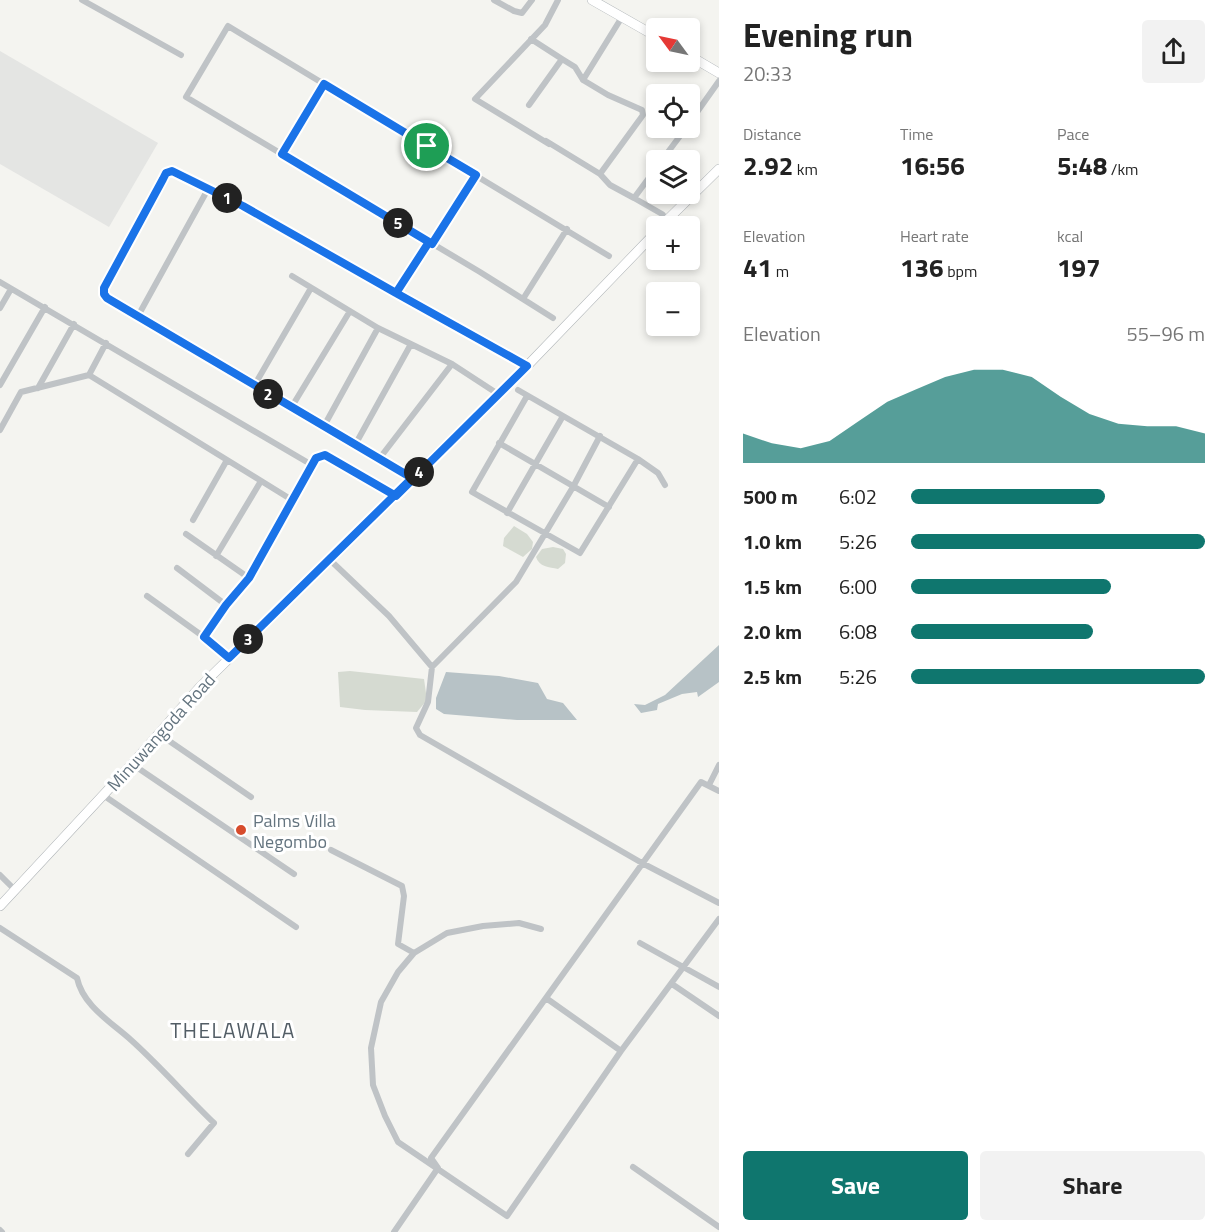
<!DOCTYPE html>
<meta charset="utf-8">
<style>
body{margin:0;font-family:"Titillium Web",sans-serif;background:#f2f2f2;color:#222;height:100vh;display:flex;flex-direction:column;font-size:22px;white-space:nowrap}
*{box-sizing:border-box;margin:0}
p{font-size:20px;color:#767676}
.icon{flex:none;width:33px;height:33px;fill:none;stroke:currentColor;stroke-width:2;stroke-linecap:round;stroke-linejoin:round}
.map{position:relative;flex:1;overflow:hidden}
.panel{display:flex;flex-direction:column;background:#fff;width:510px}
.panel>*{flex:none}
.needle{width:39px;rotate:303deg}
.controls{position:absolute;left:646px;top:18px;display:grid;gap:12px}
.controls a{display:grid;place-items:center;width:54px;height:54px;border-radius:6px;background:#fff;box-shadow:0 3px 9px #0003;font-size:30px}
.pin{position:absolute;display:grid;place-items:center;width:51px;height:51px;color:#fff;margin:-26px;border:3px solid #fff;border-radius:50%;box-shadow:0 2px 6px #0007}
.km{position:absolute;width:30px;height:30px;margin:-15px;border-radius:50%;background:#222;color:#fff;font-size:16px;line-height:30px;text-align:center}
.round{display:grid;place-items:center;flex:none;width:63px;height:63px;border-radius:6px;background:#f2f2f2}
.headline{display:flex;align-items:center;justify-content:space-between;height:102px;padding:0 24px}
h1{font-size:33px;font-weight:700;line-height:45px}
.metrics{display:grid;grid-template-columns:repeat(3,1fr);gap:9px;height:102px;padding:6px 24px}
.metrics div{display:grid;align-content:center}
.metrics b{font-size:26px;font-weight:700}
.metrics small{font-size:16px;font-weight:400}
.metrics p{font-size:16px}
.chart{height:168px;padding:12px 24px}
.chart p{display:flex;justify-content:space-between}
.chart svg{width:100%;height:108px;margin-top:6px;fill:#0f766e;opacity:.7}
.cta{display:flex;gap:12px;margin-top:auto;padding:12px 24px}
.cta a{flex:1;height:69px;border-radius:6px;background:#0f766e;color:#fff;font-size:24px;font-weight:700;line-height:69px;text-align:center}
.cta a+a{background:#f2f2f2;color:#222}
ul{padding:0 24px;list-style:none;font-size:20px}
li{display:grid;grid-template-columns:96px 72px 1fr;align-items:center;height:45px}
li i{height:15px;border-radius:8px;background:#0f766e}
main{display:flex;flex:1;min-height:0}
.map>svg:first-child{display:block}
</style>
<main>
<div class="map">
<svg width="719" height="1232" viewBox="0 0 719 1232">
<rect width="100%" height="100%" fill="#f4f4f0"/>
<path fill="#e4e5e3" d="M0,51L158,143L109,227L0,164Z"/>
<path fill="#d5dad1" d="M514,526L527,534L533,542L532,549L523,557L503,546L504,538Z
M553,547L563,549L566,554L565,563L558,569C549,567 539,567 536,557L542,549Z
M350,671L424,679L427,700L417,712L365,710L340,707L338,672Z"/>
<path fill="#b7c2c6" d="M719,645V682L698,697L697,692L682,694L658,704L657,710L641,713L634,704L645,705L665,695Z
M446,672L499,676L538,683L547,699L563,703L577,720H517L444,714L436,709V698Z"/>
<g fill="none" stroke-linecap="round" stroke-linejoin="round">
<g stroke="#b0b5b8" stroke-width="10">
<path id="primary" d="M592,0L657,37
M690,56L719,73
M661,226L719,169
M0,906L132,764L199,688L527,366L657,231"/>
</g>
<path stroke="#bfc3c6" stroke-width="6" d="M82,0L181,55
M494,0L514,11L522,13L532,0
M562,59L575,67L583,80
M529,105L562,59L531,39
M690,122L719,81
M546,141L600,174L643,115L642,110L608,95L583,80L622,17
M549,144L475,99L545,25L558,0
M282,155L324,84
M662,160L686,128
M600,174L610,185L634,198L657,167
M634,198L662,214L667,220
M432,244L476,175
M292,276L378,328L452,364L498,394
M0,282L312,465
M396,293L429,242
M523,299L567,229
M0,308L11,289
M138,316L208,189
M553,318L480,272L186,97L228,26L609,256
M89,375L106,343
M0,385L45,307
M254,386L311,288
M38,388L74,324
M518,390L638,459L658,473L665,485
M527,396L472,492L580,553L638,459
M291,408L350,311
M324,426L378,328
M0,430L21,392L89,375L292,500
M499,443L609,507
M355,445L411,344
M379,459L452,364
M412,479L107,298L104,294V288L166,173L172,171L243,206L527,366
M507,513L563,416
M193,520L227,460
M186,534L249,578
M216,556L261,481
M329,559L389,616L432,667L428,702L416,728L420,735L642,863L719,903
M177,568L226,605
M147,596L204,637L226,605L249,578L316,458L319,455H325L396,496
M204,637L229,658
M432,667L516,582L573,487L600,436
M159,734L251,797
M132,764L294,874
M709,785L719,765
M103,795L296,927
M331,850L402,886L404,896L398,944L414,953
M0,875L15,890
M0,928L77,978C83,1006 111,1022 131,1040C160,1066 186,1096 214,1123L188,1154
M541,929L519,923L483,926L447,933L414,953L398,972L381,1002L371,1048L373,1085L385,1116L398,1142L507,1216L621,1051L719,919
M640,943L719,987
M672,984L719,1016
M546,998L621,1051
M633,1167L719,1227
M0,1230L2,1232
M394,1232L438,1168L431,1158L701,782L719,791"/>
<use href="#primary" stroke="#fff" stroke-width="9"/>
</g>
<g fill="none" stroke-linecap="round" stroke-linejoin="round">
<g stroke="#fff" stroke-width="12">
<path id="route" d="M427,146L476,175L432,244L429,242L396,293L243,206L172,171L166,173L163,179L104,288V294L107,298L412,478L229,658L204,637L226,605L249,578L316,458L325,455L396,496L527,366L396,293L429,242L282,154L324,84L427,146"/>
</g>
<use href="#route" stroke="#1a73e8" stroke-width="8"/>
</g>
<circle fill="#d74c2c" stroke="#fff" stroke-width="2" cx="241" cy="830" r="6"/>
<g text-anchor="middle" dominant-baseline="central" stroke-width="6" stroke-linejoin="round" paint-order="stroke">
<g font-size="18" fill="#64747f" stroke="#fff">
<text transform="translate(161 732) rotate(-48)">Minuwangoda Road</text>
</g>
<g font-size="18" fill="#64747f" stroke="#fff" text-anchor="start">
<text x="253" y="820">Palms Villa<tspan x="253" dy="21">Negombo</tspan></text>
</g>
<g font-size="21" letter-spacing="1.5" fill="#525d65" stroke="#fff">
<text x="233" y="1030">THELAWALA</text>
</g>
</g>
</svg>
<div class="controls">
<a><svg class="needle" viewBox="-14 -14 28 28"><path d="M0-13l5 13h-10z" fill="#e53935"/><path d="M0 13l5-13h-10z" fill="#767676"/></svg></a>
<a><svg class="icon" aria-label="locate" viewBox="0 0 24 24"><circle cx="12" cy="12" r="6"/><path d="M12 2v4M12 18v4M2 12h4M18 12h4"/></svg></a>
<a><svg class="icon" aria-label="layers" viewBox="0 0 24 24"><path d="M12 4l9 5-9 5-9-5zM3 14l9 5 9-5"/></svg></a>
<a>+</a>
<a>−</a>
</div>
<div class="pin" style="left:427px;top:146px;background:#1e9e55"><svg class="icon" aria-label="arrive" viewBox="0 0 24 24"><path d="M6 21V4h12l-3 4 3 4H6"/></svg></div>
<b class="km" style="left:227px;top:198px">1</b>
<b class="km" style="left:268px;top:394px">2</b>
<b class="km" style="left:248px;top:639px">3</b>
<b class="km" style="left:419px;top:472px">4</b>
<b class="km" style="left:398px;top:223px">5</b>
</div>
<section class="panel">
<div class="headline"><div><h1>Evening run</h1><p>20:33</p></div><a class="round"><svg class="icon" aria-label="share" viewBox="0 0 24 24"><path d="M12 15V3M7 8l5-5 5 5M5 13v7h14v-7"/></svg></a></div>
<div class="metrics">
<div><p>Distance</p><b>2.92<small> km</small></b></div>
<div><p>Time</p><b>16:56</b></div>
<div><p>Pace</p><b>5:48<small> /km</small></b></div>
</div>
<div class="metrics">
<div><p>Elevation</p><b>41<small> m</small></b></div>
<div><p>Heart rate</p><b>136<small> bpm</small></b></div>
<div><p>kcal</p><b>197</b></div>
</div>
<div class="chart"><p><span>Elevation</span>55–96 m</p>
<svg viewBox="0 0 160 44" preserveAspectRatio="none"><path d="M0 44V32L10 36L20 38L30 35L40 27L50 19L60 14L70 9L80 6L90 6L100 9L110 17L120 24L130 28L140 29L150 29L160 32V44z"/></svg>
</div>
<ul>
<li><b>500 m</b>6:02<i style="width:66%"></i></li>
<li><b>1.0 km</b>5:26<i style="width:100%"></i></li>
<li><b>1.5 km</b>6:00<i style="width:68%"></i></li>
<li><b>2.0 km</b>6:08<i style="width:62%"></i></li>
<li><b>2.5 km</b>5:26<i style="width:100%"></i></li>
</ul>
<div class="cta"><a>Save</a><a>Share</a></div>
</section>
</main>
